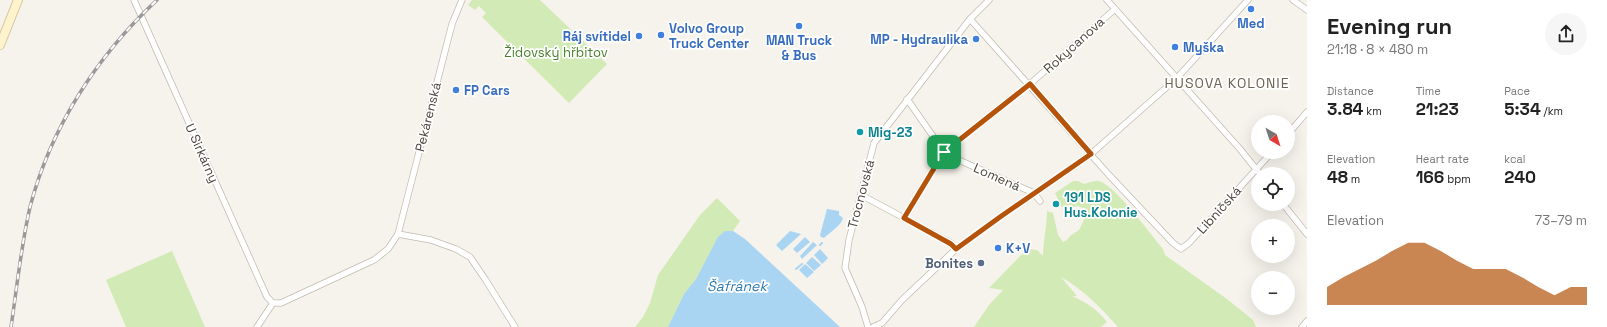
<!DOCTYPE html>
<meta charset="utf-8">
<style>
body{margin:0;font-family:"Space Grotesk",sans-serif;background:#f6f6f6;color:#222;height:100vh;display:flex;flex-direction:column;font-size:15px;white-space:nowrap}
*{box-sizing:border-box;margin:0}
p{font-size:13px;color:#767676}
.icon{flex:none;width:22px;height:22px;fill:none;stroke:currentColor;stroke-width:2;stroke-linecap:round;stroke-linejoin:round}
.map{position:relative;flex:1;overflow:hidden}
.panel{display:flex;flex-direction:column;background:#fff;width:300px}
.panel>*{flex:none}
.needle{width:26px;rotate:141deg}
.fabs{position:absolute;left:1251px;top:115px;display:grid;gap:8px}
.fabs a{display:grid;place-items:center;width:44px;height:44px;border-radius:50%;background:#fff;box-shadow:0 4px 16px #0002;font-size:20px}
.pin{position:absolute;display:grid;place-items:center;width:34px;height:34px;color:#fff;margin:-17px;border-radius:8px;box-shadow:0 2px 6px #0006}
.round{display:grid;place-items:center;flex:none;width:42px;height:42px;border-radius:21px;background:#f6f6f6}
.head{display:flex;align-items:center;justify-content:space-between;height:68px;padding:0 20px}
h1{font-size:22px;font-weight:800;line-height:30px}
.metrics{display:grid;grid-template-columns:repeat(3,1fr);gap:6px;height:68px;padding:4px 20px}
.metrics div{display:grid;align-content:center}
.metrics b{font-size:17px;font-weight:800}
.metrics small{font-size:11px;font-weight:400}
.metrics p{font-size:11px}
.chart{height:112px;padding:8px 20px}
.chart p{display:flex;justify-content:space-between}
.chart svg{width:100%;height:72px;margin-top:4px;fill:#b45309;opacity:.7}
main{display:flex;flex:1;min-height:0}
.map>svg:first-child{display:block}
</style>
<main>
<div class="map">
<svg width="1307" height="327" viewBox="0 0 1307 327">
<rect width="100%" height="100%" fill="#f6f3ec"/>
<path fill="#d2eab5" d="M472,0H540L607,64L569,103L482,17L486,13L479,6L475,10L468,5Z
M1073,181H1078L1084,184C1089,183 1095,180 1099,181C1116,186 1151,235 1163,249L1165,255L1227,299L1253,320L1256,327H1118C1101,308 1084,290 1061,277L1077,296H1072C1086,302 1098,310 1107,322L1101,327H974L989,305L1003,290L989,288L1027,249L1037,250L1043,256C1043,241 1047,226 1047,211L1053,213L1058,235L1063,242L1067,240L1070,236L1079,230L1086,216L1085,209L1078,206L1064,208L1061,206L1055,193Z
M717,198L740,221L733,231H725L718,238L696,279L684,294L668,327H635L643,317L650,303L658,275L700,215Z
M172,251L205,327H126L106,280Z"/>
<path fill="#a9d4f2" d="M827,209L839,211V215L843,218C841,226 830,232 824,238L821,237L820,235Z
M725,231H733L745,239L840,327H668L684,294L696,279L718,237Z
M790,231L801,234L782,251L776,245Z
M805,237L810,242L797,253L793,249Z
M813,242L817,245L802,259L800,256Z
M820,249L828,258L822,264L814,255Z
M812,257L821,265L814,271L806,263Z
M805,264L814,272L807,278L799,270Z"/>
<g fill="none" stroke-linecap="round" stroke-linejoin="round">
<path stroke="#a9d4f2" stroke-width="2" d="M820,245L822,243
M796,269L802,264"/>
<g stroke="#c2bbae" stroke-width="7">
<path id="street" d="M134,0L267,297L273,303H281L374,260L388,249L398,234L452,24L462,0
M1107,0L1240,149L1260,174
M1293,0L1307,10
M970,19L1109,175L1173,243L1181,249L1189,243L1272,152
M907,99L944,152L954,158L1034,193L1040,201
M1288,134L1307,112
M861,195L951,243L956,249
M1283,204L1307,234
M904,218L944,152L1030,84L1115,9
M398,234L431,240L456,249L470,257L485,279L515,327
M257,327L273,303
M868,327L862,307L845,268L849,240L874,143L970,19L989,0
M873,327L882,323L902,300L956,249L1000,217L1091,154L1177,78L1248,0
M1302,327L1307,321"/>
</g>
<g stroke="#d6c79b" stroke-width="10">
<path id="secondary" d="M0,45L18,0"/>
</g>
<use href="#street" stroke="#fff" stroke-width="5.5"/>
<use href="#secondary" stroke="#fff3cd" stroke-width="8"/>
<g stroke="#9a9a9a" stroke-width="3.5">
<path id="rail" d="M11,327C17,287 21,246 30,207C51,127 97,56 157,0"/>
</g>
<use href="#rail" stroke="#fff" stroke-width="2" stroke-dasharray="6" stroke-linecap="butt"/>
</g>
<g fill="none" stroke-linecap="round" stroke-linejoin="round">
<g stroke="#fff" stroke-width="8">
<path id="route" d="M1030,84L1091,154L1000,217L956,249L951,244L904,218L944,152Z"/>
</g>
<use href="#route" stroke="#b45309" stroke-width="5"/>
</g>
<g fill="#3f7fe0" stroke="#fff" stroke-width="1.5">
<circle cx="1251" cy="9" r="4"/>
<circle cx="799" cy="26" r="4"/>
<circle cx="661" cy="35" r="4"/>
<circle cx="639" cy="36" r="4"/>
<circle cx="976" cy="39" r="4"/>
<circle cx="1175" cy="47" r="4"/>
<circle cx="456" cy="90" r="4"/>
<circle cx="998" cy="248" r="4"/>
</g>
<g fill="#0f9aa8" stroke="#fff" stroke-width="1.5">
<circle cx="860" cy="132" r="4"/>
<circle cx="1056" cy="204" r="4"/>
</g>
<circle fill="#5c6f8a" stroke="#fff" stroke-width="1.5" cx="981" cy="263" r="4"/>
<g text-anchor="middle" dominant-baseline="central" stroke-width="3.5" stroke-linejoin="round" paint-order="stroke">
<g font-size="13" font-weight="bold" fill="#366cbe" stroke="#fff" text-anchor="start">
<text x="1251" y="23" text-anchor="middle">Med</text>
<text x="669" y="28">Volvo Group<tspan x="669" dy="15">Truck Center</tspan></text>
<text x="631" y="36" text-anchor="end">Ráj svítidel</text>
<text x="968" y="39" text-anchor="end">MP - Hydraulika</text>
<text x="799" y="40" text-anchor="middle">MAN Truck<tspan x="799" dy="15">&amp; Bus</tspan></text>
<text x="1183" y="47">Myška</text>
<text x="464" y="90">FP Cars</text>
<text x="1006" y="248">K+V</text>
</g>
<g font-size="13" fill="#4b4439" stroke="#fff">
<text transform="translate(1074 45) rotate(-42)">Rokycanova</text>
<text transform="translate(428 117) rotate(-76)">Pekárenská</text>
<text transform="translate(202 153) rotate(66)">U Sirkárny</text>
<text transform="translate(997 177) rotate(24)">Lomená</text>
<text transform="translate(861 194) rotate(-75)">Trocnovská</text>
<text transform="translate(1219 210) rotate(-48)">Libničská</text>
</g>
<g font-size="13" fill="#4a7f2a" stroke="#fff">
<text x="556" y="52">Židovský hřbitov</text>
</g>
<g font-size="13" font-weight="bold" fill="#0d838f" stroke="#fff" text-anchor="start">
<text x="868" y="132">Mig-23</text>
<text x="1064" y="197">191 LDS<tspan x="1064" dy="15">Hus.Kolonie</tspan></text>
</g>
<g font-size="13" font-weight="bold" fill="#4e5e75" stroke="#fff" text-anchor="end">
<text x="973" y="263">Bonites</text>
</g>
<g font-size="14" letter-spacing="1" fill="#6e6250" stroke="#fff">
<text x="1227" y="83">HUSOVA KOLONIE</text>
</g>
<g font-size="14" font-style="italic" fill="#2e7ab2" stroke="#fff">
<text x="737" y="286">Šafránek</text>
</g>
</g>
</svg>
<div class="fabs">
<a><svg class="needle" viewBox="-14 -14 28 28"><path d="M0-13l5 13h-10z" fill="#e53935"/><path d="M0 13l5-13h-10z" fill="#767676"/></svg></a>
<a><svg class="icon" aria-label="locate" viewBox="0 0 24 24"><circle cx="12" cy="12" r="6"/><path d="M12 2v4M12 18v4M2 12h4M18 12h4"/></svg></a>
<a>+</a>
<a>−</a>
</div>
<div class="pin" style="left:944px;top:152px;background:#1e9e55"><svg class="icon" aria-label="arrive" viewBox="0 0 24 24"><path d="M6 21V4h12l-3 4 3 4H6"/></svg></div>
</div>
<section class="panel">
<div class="head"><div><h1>Evening run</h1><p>21:18 · 8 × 480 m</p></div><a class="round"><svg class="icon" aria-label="share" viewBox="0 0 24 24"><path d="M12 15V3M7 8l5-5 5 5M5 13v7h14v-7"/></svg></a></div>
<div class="metrics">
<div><p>Distance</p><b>3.84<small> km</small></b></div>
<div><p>Time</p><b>21:23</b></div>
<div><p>Pace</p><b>5:34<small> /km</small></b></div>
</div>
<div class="metrics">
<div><p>Elevation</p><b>48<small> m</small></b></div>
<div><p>Heart rate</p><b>166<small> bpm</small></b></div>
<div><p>kcal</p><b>240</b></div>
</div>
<div class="chart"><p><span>Elevation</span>73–79 m</p>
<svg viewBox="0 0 160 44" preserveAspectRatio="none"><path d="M0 44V33L10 27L20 22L30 17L40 11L50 6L60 6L70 11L80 17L90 22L100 22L110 22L120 27L130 33L140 38L150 33L160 33V44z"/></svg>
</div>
</section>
</main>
